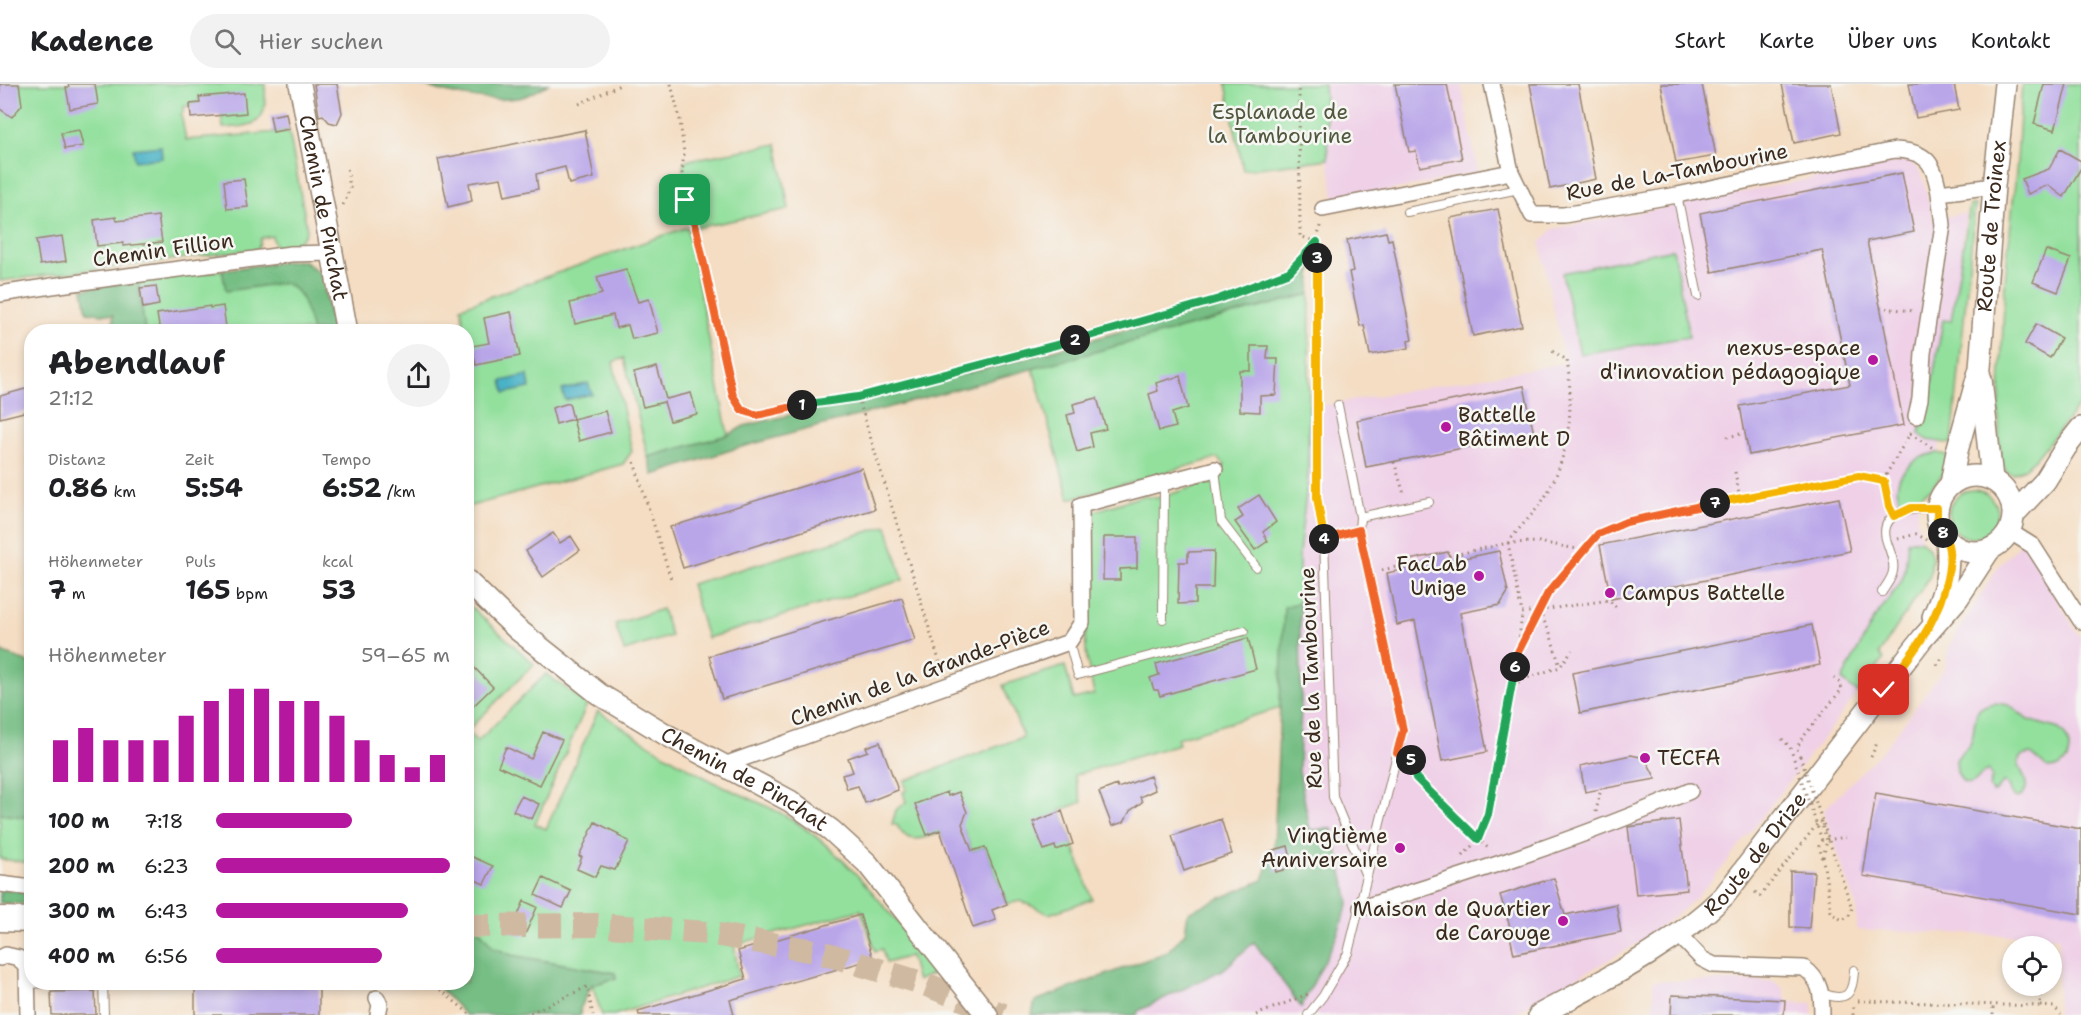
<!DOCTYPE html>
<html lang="de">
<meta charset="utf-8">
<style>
body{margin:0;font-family:"Shantell Sans",sans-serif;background:#f2f2f2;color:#202124;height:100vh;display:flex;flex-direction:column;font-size:22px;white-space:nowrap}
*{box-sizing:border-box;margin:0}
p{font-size:20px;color:#757577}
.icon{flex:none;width:33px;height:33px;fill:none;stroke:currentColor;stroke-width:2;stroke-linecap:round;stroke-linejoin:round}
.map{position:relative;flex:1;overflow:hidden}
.sheet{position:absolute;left:24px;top:240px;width:450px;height:666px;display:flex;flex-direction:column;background:#fff;border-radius:24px;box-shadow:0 3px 9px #0003}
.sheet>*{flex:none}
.buttons{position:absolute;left:2002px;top:852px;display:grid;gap:12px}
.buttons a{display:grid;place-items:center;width:60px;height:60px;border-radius:50%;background:#fff;box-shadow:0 3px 9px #0003;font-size:30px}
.pin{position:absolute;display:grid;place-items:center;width:51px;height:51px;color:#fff;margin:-26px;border-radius:12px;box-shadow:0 3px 9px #0006}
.km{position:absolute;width:30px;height:30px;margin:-15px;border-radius:50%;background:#222;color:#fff;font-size:16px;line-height:30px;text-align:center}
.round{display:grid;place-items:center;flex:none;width:63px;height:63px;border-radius:32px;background:#f2f2f2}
.summary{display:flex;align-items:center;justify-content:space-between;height:102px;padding:0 24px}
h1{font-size:33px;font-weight:700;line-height:45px}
.metrics{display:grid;grid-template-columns:repeat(3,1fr);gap:9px;height:102px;padding:6px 24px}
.metrics div{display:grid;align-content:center}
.metrics b{font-size:26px;font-weight:700}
.metrics small{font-size:16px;font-weight:400}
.metrics p{font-size:16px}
.chart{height:168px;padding:12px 24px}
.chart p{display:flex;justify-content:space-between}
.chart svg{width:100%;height:108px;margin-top:6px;stroke:#b5179e;stroke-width:6}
ul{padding:0 24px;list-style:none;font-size:20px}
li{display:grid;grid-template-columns:96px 72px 1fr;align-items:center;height:45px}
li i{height:15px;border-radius:8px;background:#b5179e}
header{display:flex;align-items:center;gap:36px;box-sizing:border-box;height:84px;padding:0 30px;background:#fff;border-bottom:2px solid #e0e0e0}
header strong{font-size:28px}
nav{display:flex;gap:33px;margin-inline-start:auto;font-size:21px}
.search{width:420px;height:54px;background:#f2f2f2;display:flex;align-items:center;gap:15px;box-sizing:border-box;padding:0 21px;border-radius:33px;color:#757577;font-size:22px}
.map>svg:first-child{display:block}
</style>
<header>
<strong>Kadence</strong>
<div class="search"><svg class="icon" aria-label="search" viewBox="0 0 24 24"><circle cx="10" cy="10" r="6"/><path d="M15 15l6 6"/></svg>Hier suchen</div>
<nav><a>Start</a><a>Karte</a><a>Über uns</a><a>Kontakt</a></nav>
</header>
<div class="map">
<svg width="2081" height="931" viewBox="0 0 2081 931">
<rect width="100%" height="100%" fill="#f6f6f2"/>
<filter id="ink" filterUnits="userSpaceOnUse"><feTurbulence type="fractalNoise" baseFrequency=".0167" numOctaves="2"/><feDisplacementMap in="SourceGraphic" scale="12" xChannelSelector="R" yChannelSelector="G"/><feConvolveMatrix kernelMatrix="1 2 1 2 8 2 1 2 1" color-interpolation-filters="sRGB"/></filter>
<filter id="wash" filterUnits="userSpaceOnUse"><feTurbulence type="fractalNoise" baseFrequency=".008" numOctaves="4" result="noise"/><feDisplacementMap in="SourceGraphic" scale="24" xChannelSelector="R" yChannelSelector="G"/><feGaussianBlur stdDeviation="1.35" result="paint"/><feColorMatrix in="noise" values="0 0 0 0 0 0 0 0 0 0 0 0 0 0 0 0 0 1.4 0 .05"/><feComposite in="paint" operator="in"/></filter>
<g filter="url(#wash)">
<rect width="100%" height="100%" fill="#f4ddc2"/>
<path fill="#efd0e7" d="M1324,0H1461L1478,88L1335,118L1328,75Z
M1908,76L1921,88L1933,135L1966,129L1938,375L1920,410L1917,435L1922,457L1929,464L1932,474L1930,492L1879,570L1884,575L1723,783L1704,805L1682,826L1635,861L1510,931H1035L1304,830L1299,766L1298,653L1301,618L1299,470L1308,391L1309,324L1565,279L1540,159L1553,145Z
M2022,457L2081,555V931H2057L2059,853L1856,846L1857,824L1823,727L1885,664L1946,582L1949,562L1998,483Z
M1653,897H1773L1783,904L1787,918L1813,919L1812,931H1653Z"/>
<path fill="#93e09d" stroke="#67855e" stroke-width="1.5" d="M0,0H265C267,39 259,42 223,44L219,12L199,14L200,19L190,20V22L183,23V29L181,30L186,56L289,47L307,145C302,161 290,161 275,163L272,152L261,154L258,165L0,197Z
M1226,0H1324L1328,75L1243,86Z
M2022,0H2081V319L2036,374L2024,385L2013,390L2007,388L2004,384L2001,375L1999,352V330L2005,198L2017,78Z
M777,60L789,125L695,144C687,122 679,101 684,77Z
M1970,121H1975L1952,360L1928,356L1919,350L1928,322L1943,236L1951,237Z
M687,143L728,351L648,373L624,274L613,278L632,367L623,380L467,423L466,248H446L464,240L461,223Z
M1673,165L1689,253L1580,270L1562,189Z
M292,177H304L321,190L333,247H145L138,197Z
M1310,210L1308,391L1299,470L1301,618L1177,654L1179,660L1074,691L1082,718L1061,726L1092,815L1049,830L1021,817L1007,820L985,763L972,767L964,746L943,754L940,749C923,755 906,761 897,741L892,740L896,726L906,718L903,708L907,706L904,697L1023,653L1003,601L1065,582L1074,615L1094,610L1087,576L1085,553L1090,524L1088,433L1092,428L1142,412L1158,414L1194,403L1197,397L1204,396L1210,400L1225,381L1217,374L1069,415L1033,284Z
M1937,369L1951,372C1942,394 1927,417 1900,416C1889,392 1915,372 1937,369Z
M1949 430a24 24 0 1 1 48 0a24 24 0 1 1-48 0Z
M887,442L903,496L707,554L691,500Z
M1914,456L1922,457L1929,464L1932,474L1930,492L1879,570L1884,575L1858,609L1842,596L1873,537L1901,498L1905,487L1908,457Z
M469,521L534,580L467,647L477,658L546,590L587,620L535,740L546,745L598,627C633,651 668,673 706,694C734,709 770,721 796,738C853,776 893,834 936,886L930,891L917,897L910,872L886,879L882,865L875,867L861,826L734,861L739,892L614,931H602L592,901L616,894L615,889L511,871L493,863L467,831L466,524Z
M662,525L671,552L624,567L615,540Z
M1995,619L2009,621L2028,636L2059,645C2069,653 2071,664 2067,676L2059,683L2048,684L2031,670L2021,672L2018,678C2022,691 2034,705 2018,714L2013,712L2009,701L2004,698L1995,708H1992L1989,703L1992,693L1988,686C1978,690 1975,704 1963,698L1957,688L1956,676C1960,669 1969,664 1971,657C1978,639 1968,623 1995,619Z
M0,730L31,734V779L0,775Z"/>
<path fill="#76be84" stroke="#587451" stroke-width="1.5" d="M420,0H548C539,5 528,13 518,14C491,19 445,10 420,0Z
M292,177H304L321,190L333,247H312C306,229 305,206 284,199L226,207L222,186Z
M1312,179L1310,210L734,365L653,391L648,373L728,351L744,342L996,282L1183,230L1285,198Z
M138,197L145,247H114L113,231L87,228L83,205Z
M1300,518L1301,618L1299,687L1310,746L1332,745L1349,818L1336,854L1301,923L1254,858L1224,885L1138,927L1137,931H1032L1035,917L1167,868L1185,849L1188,828L1263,796L1274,765L1284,523Z
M0,562L1,568L31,580V734L0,730Z
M0,806L31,807V820L0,819Z
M467,831L493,863L511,871L615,889L616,894L592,901L580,925L581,931H465L435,899L466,898Z"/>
<path fill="#48b2c6" stroke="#426e72" stroke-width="1.5" d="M161,62L162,74L135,77L133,65Z
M528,291L530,304L505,309L502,297Z
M588,299L592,310L565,316L562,306Z"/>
<g id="blocks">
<path fill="#b9a6e9" d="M0,0H19L22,21L12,33L0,25Z
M68,0H95L98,20L70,25L66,3H69Z
M314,0H337L342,29L337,40L329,38L323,31L319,32Z
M1395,0H1447L1462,75L1420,83L1416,67L1409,68Z
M1530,0H1578L1596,95L1550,105Z
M1661,0H1702L1716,72L1676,79Z
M1782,0H1831L1841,49L1794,59Z
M1909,0H1954L1959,26L1916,34Z
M2044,0H2067L2055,46L2034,40Z
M244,9L246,29L191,34L190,20L200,19L199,13Z
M286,29L289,45L273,48L270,32Z
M79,46L83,62L65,65L61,49Z
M585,46L594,94L569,100L565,83L536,90L538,105L505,112L501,94L469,99L472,117L448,123L438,75Z
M2060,65L2081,77V84L2064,113L2048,101L2028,110L2022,95L2049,85Z
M1902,89L1914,148L1867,157L1904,341L1749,371L1740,322L1850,301L1822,166L1712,188L1700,129Z
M244,95L248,123L227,125L224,97Z
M1498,125L1522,242L1473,252L1450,134Z
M158,132L162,158L123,162V159L97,162L94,136L116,133L117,137Z
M1386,148L1388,156L1392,155L1412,256L1408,257L1409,264L1370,271L1364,241L1360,242L1354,213L1349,188L1353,187L1347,156Z
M62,152L66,177L40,181L36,156Z
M2046,166L2071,175L2058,208L2033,198Z
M626,185L638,218L649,215L658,249L632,255L628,241L616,244L613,231L575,240L570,219L602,210L597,193Z
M156,202L159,221L143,224L140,204Z
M210,222V224L223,222L226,243L193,248H160L157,230Z
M511,228L520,272L476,281L472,262L489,259L484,234Z
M2036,240L2061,254L2050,274L2025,260Z
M1251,262H1268L1267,275H1278L1276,311L1260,312V328L1240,327V287H1251Z
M657,283L666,315L691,309L697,330L670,337L664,318L643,323L634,289Z
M1180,292L1188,324L1172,329L1176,343L1159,347L1149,310L1158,307L1156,299Z
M1524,302L1534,350L1366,383L1357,336Z
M32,303V326L0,334V312Z
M1097,314L1106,345L1090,349L1093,363L1077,368L1067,331L1075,329L1073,320Z
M569,319L573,335L556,340L552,324Z
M605,327L611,348L579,357L573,335Z
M862,384L875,425L683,484L670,443Z
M1259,411L1276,438L1263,448L1268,457L1255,466L1235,438L1243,433L1238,425Z
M1839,414L1850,467L1611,515L1600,461Z
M553,449L560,459L571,452L580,466L543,493L526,467Z
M1104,453H1137V484L1120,485V496H1103Z
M1214,467L1213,504H1195V519L1178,520L1179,478H1188V468Z
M1499,467L1508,508L1500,521L1460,529L1487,668L1442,677L1415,537L1397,541L1387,489L1405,485L1404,477L1448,468L1450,477Z
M902,514L915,556L722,615L709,572Z
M1812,541L1820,581L1580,629L1572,589Z
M1248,554L1256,585L1160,612L1158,606H1154L1150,594L1159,591L1156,580Z
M466,575L493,603L466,629Z
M543,648L562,656L540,701L498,682L506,663L531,675Z
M880,658L898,706L865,719L858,702L847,705L842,691L853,688L848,674L868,667L866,663Z
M1631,671L1645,674L1656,695L1585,708L1580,682Z
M1150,692L1155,706L1140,713L1142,718L1130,727L1124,738L1112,742L1099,708L1117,701L1118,704Z
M947,708L948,712L959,708L967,728L962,740L972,767L985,763L1007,820L992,826L996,836L973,844L940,746L927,751L915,720Z
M1876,709L2081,745V830L1863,792Z
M521,712L539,720L532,735L513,727Z
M1062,727L1073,760L1056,766L1055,762L1044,766L1033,738Z
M1221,735L1232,770L1184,787L1172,752Z
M1679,736L1687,806L1636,811L1628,743Z
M595,738L619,750L618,752L629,757L615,786L601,782L595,793L577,785L582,773L579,772Z
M1288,762L1293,783L1276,788L1270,767Z
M466,770L493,782L484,800L466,792Z
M1790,787L1814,788L1809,844L1790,843Z
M543,794L571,807L563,824L535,811Z
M1554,794L1565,831L1616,820L1621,848L1514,870L1508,843H1510L1500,811Z
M524,817L537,823L524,853L511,847Z
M860,831L873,875L730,916L734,931H639L638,927L746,895L738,867Z
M195,898H319V931H195Z
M95,907L96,931H52L51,908Z
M1672,911L1785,916L1784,931H1671Z"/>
</g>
</g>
<g filter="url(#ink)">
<use href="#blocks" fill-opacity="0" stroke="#988470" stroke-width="1.5"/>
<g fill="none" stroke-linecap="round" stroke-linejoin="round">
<path stroke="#cfb9a1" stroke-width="24" stroke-dasharray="24 12" stroke-linecap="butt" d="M466,842L597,841L707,849L820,868L922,899L1003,931"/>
<g stroke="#988470" stroke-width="10">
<path id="lane" d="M1677,111L1698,212
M1407,128L1519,105
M1338,321L1360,433L1359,446
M1215,385L1221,437L1256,483
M1360,433L1429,418
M1882,508C1886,501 1892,495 1893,487C1895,476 1889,466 1886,455C1879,425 1918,424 1937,424
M1163,535L1164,398
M1069,558L1078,591L1244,547
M103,898L104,931
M27,900L72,898
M1822,909C1847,919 1853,910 1854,886
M1308,931L1323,912L1348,869L1403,646L1359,446L1324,455L1333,713L1366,792"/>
</g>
<g stroke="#988470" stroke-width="18">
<path id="street" d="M1492,0L1511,88L1532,131H1564L1677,111L1895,66C1928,67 1934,80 1939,109L1994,102
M1323,125L1511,88
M0,210L52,202L291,170L332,169
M1916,332L1920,315L1923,269L1943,141L1939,109
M2009,447L2033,462L2081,537
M724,681L1069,558L1082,538L1081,421L1215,385
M0,800L32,804
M1361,824C1473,789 1582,754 1690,707
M1679,851L1702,875L1714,881L1804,884C1821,896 1822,911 1822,931
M0,874L6,871L19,874L27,885L28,931
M377,914L380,921L378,931"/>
</g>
<g stroke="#988470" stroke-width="24">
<g id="secondary">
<path id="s1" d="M300,0L347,248"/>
<path d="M1981,295L1992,395"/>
<circle cx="1975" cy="430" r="38"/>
<path id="s2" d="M1951,400L1957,367L1980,284L1994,102L2005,0"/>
<path d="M2014,430L2045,397L2066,363L2081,344"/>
<path id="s3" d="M466,496L517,545L599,610L665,650L790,717L831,746L867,779L987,931"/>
<path d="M1933,533C1946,505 1950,487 1947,455"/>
<path id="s4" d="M1539,931C1604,896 1671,864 1724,812L1922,555L1958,514L1990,465"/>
</g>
</g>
<g stroke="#988470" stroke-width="27">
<path id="primary" d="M0,835L32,836"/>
</g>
<path stroke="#988470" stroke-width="3" stroke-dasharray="1.5 4.5" stroke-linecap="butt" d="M671,0L680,36L684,69L682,88L685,116L695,144L733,312L742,326L748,329L768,330L796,322L858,313L1057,262L1219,215L1289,188L1317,158
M1299,0L1300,152L1317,158
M579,20L622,0
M343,121L350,104L347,83
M1320,142L1317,158V413L1322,443
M1880,224L1915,227
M858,313L942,586
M1910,350L1933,364
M1727,353L1745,349
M634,378L671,495
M1394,378L1404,410
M1735,388L1740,414L1859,392L1884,397
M1889,420L1884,397L1887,389L1911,348
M1898,455L1916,450L1927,456
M1508,459C1519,443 1533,431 1543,416C1570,375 1574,323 1567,276L1550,266
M1508,459L1539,458L1583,466
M1449,472L1508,459L1522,529L1609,516L1618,525
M1382,486L1405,481
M1539,527L1550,549L1560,583
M1518,565L1522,530
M1937,581L1943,573
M1513,603L1524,595L1560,583L1572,566
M1782,655L1790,663L1794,675
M1800,672L1797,665L1800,657L1842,605L1840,599L1834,594
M1409,673L1416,694L1490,766
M1871,673L1877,659
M1596,728L1601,704
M1822,756L1819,762L1823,776L1831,827L1834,831L1842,836L1849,832L1852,824L1835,774
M1827,756L1846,753
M1463,772L1478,755L1488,730L1517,570L1548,509L1598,450L1626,438L1740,414
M1755,808L1760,812L1819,738H1821L1827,756L1823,774
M431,898L471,931
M1858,917L2040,922L2041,902
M2040,922L2054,923L2061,931
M525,931L587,903L593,931
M1256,931L1308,910
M1853,931V921
M1993,931V921"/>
<use href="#lane" stroke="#fff" stroke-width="8"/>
<use href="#street" stroke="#fff" stroke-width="15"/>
<use href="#secondary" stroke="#fff" stroke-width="21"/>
<use href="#primary" stroke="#fff" stroke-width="24"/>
<path stroke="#988470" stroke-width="3" stroke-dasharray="1.5 4.5" stroke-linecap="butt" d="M1800,672L1835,774
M1794,675L1822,756"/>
</g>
</g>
<g fill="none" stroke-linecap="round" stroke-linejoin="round" filter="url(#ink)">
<g stroke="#fff" stroke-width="12">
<path id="split-1" d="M685,116L696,144L733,312L742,326L757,331L802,321"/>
</g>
<g stroke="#fff" stroke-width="12">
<path id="split-2" d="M802,321L858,313L1075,256"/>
</g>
<g stroke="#fff" stroke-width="12">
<path id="split-3" d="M1075,256L1219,215L1289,188L1317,158V174"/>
</g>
<g stroke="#fff" stroke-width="12">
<path id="split-4" d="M1317,174V413L1324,455"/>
</g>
<g stroke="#fff" stroke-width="12">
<path id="split-5" d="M1324,455L1359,446L1403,646L1397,669L1410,674L1411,676"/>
</g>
<g stroke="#fff" stroke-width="12">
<path id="split-6" d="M1411,676L1416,694L1478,755L1488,730L1515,583"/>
</g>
<g stroke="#fff" stroke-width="12">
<path id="split-7" d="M1515,583L1517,570L1548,509L1598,450L1626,438L1715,419"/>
</g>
<g stroke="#fff" stroke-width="12">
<path id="split-8" d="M1715,419L1859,392L1884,397L1889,422L1894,432L1911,424H1937V435L1943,449"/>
</g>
<g stroke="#fff" stroke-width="12">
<path id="split-9" d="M1884,606C1897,589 1910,573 1921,556C1937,531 1961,477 1943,449"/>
</g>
<use href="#split-1" stroke="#f0652b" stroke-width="8"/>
<use href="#split-2" stroke="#22a559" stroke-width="8"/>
<use href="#split-3" stroke="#22a559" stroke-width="8"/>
<use href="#split-4" stroke="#f5b400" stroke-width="8"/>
<use href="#split-5" stroke="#f0652b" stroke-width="8"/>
<use href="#split-6" stroke="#22a559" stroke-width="8"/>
<use href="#split-7" stroke="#f0652b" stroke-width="8"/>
<use href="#split-8" stroke="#f5b400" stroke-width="8"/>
<use href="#split-9" stroke="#f5b400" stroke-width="8"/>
</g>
<g fill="#b5179e" stroke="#f6f6f2" stroke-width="2">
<circle cx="1873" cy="276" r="6"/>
<circle cx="1446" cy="343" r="6"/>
<circle cx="1479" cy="492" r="6"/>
<circle cx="1610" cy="509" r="6"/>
<circle cx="1645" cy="674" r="6"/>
<circle cx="1400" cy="764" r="6"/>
<circle cx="1563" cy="837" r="6"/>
</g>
<g text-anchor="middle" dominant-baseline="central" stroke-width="5" stroke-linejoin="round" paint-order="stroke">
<g font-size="21" fill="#51583e" stroke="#f6f6f2">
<text x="1280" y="28">Esplanade de<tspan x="1280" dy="24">la Tambourine</tspan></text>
</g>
<g font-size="21" fill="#3b2a1e" stroke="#f6f6f2">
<text transform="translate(1677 88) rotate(-11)">Rue de La-Tambourine</text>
<text stroke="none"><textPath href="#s1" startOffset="126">Chemin de Pinchat</textPath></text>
<text stroke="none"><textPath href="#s2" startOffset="262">Route de Troinex</textPath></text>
<text transform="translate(163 166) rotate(-8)">Chemin Fillion</text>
<text transform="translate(920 589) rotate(-20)">Chemin de la Grande-Pièce</text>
<text transform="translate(1311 594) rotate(-92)">Rue de la Tambourine</text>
<text stroke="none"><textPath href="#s3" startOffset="344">Chemin de Pinchat</textPath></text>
<text stroke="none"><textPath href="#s4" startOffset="273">Route de Drize</textPath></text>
</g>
<g font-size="21" fill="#3b2a1e" stroke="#f6f6f2" text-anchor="end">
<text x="1861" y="264">nexus-espace<tspan x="1861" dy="24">d'innovation pédagogique</tspan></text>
<text x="1458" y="331" text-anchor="start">Battelle<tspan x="1458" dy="24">Bâtiment D</tspan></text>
<text x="1467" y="480">FacLab<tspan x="1467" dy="24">Unige</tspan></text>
<text x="1622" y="509" text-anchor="start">Campus Battelle</text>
<text x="1657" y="674" text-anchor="start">TECFA</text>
<text x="1388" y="752">Vingtième<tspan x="1388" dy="24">Anniversaire</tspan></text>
<text x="1551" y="825">Maison de Quartier<tspan x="1551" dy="24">de Carouge</tspan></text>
</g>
</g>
</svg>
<div class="buttons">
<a><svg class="icon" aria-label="locate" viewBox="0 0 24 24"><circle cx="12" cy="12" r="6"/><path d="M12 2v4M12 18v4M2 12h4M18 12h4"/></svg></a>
</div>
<div class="pin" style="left:685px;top:116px;background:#1e9e55"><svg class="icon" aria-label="arrive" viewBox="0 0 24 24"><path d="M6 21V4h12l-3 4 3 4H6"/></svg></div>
<div class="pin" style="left:1884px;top:606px;background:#d93025"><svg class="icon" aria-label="check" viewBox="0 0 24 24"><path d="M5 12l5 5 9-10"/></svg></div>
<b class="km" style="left:802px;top:321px">1</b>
<b class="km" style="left:1075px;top:256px">2</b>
<b class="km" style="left:1317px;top:174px">3</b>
<b class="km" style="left:1324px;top:455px">4</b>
<b class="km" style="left:1411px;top:676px">5</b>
<b class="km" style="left:1515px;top:583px">6</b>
<b class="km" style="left:1715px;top:419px">7</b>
<b class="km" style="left:1943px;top:449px">8</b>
<section class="sheet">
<div class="summary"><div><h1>Abendlauf</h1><p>21:12</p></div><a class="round"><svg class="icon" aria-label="share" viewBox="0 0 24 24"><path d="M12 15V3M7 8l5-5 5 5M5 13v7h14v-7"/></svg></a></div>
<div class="metrics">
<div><p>Distanz</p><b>0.86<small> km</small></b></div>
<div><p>Zeit</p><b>5:54</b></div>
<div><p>Tempo</p><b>6:52<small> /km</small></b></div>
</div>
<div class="metrics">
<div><p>Höhenmeter</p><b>7<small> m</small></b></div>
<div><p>Puls</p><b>165<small> bpm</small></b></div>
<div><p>kcal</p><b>53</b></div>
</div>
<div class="chart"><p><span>Höhenmeter</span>59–65 m</p>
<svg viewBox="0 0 160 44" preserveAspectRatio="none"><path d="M5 44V27M15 44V22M25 44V27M35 44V27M45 44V27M55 44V17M65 44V11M75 44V6M85 44V6M95 44V11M105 44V11M115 44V17M125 44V27M135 44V33M145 44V38M155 44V33"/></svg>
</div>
<ul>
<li><b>100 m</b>7:18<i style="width:58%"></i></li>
<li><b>200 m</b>6:23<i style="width:100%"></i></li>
<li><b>300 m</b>6:43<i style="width:82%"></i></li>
<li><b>400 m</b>6:56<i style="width:71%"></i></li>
</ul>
</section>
</div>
